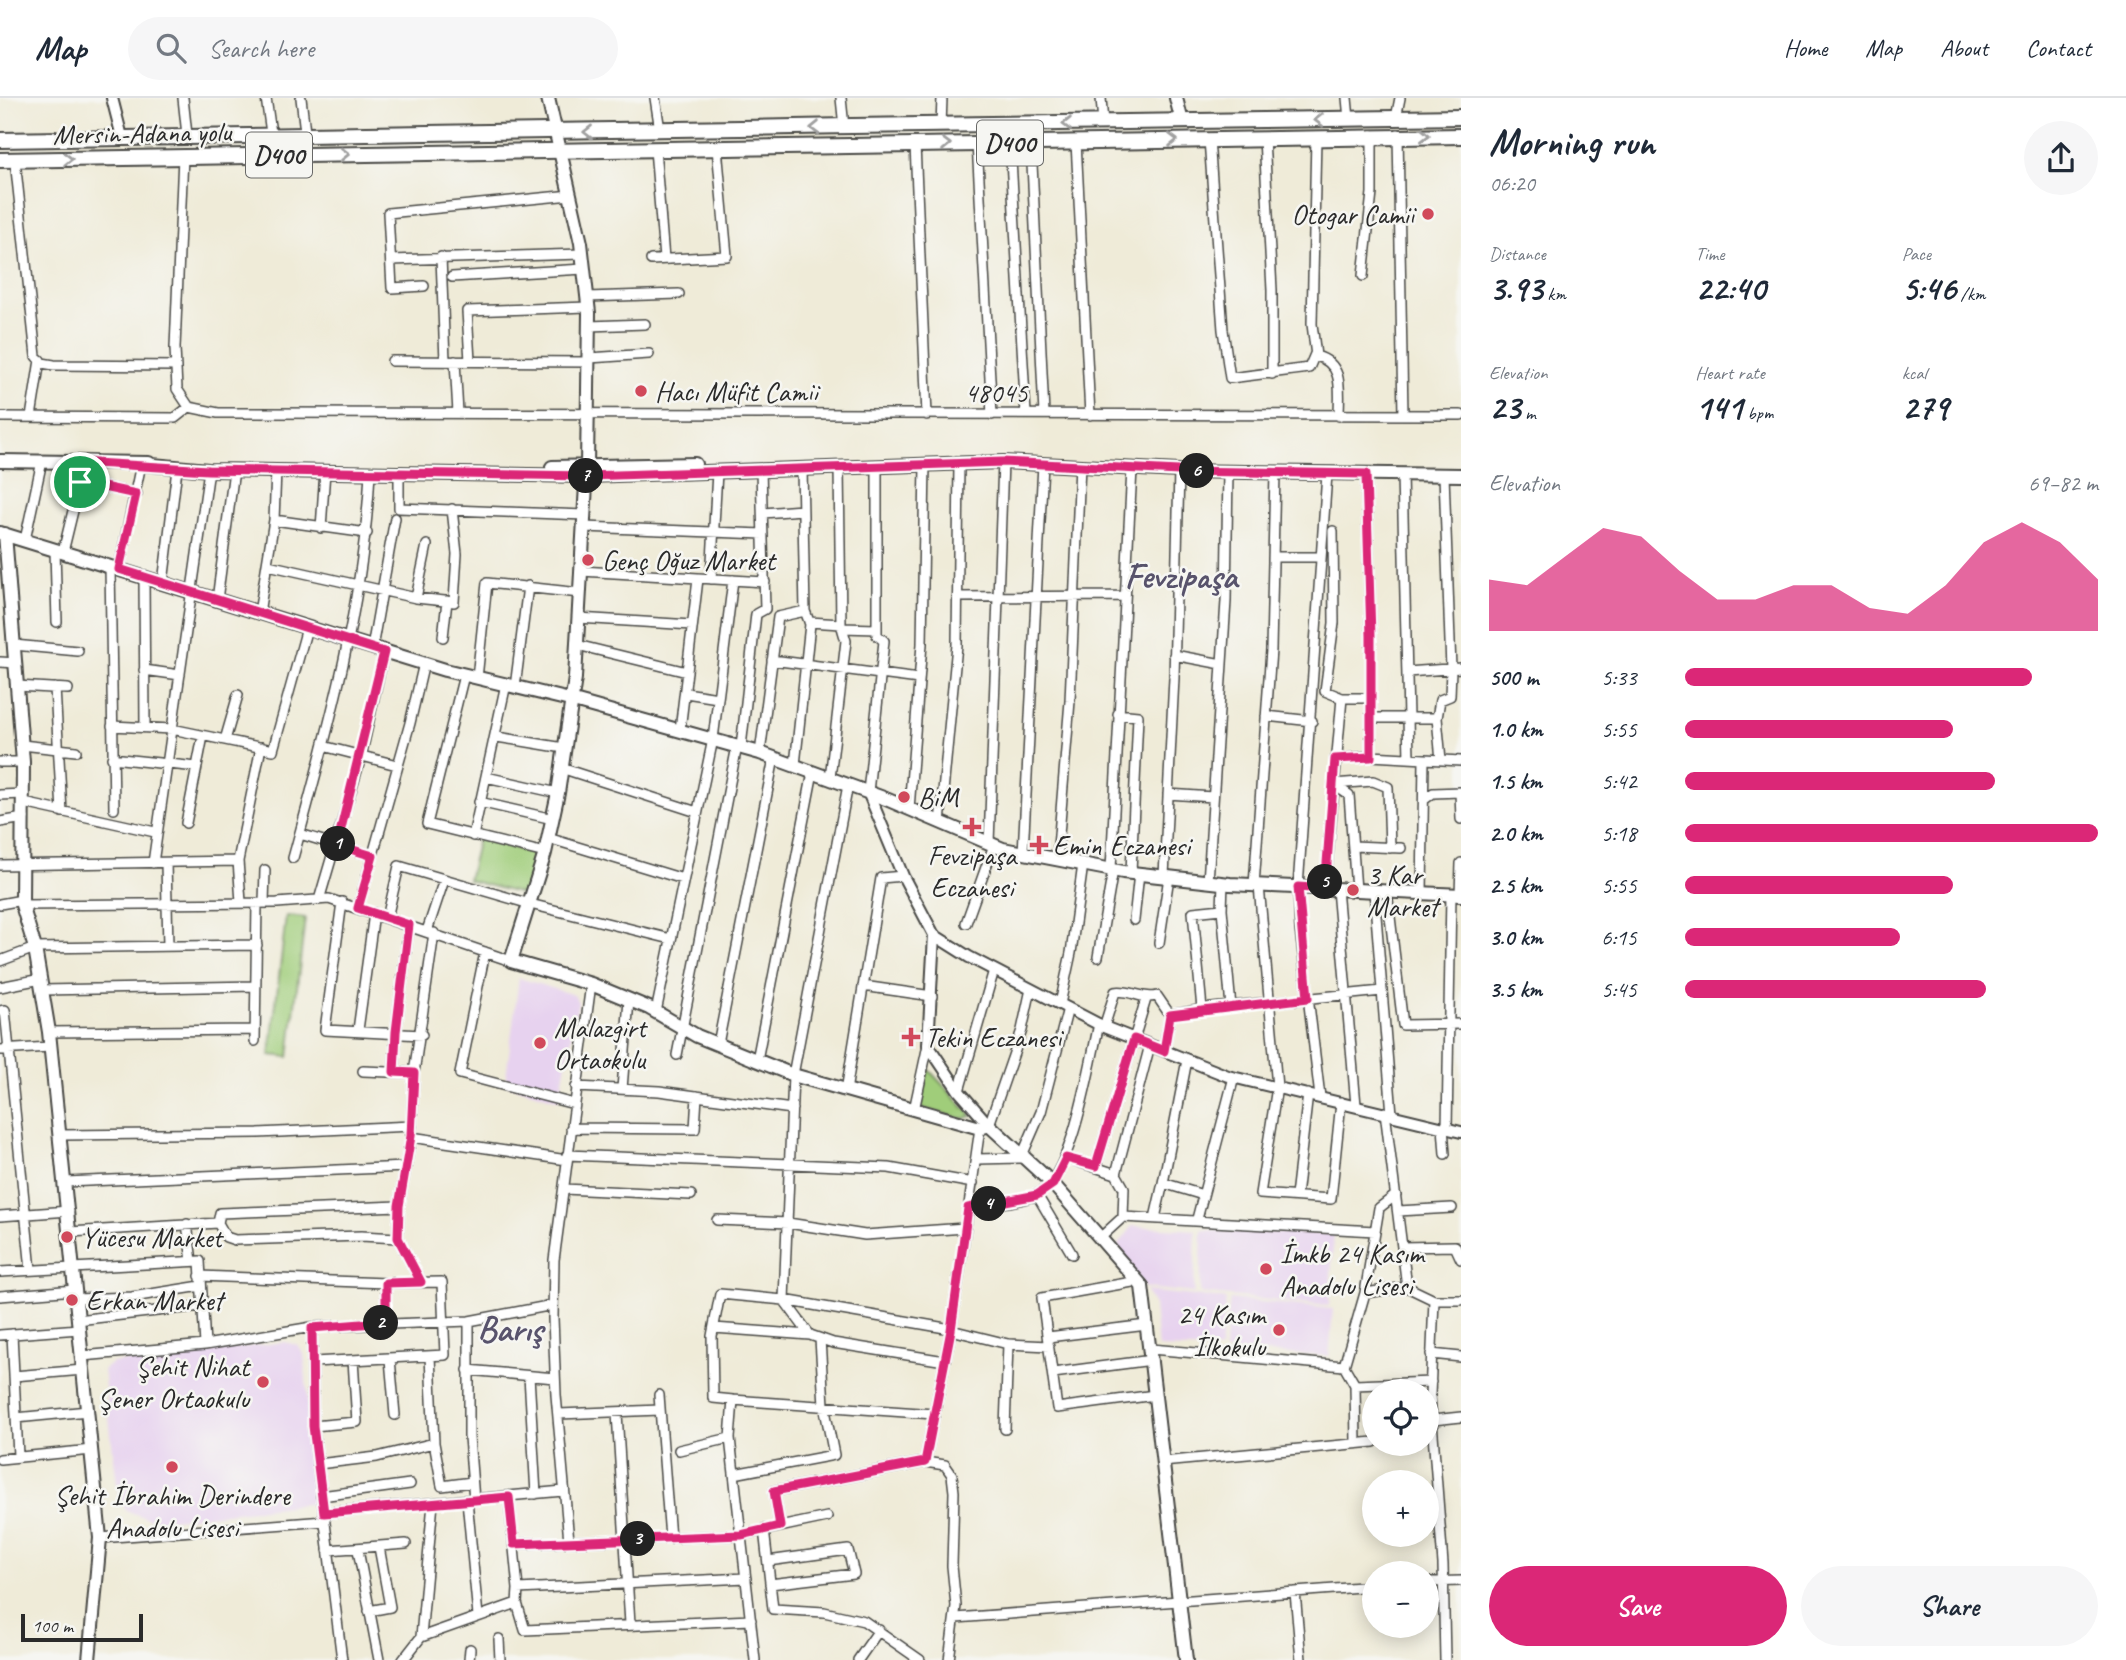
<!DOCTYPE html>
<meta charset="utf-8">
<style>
body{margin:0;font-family:Caveat,sans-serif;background:#f6f6f7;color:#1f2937;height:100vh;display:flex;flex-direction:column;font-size:26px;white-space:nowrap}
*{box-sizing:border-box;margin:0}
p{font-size:23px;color:#747a83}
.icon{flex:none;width:38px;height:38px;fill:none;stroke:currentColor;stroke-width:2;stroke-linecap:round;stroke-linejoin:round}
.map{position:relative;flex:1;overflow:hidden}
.drawer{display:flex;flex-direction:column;background:#fff;width:665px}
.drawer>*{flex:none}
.fabs{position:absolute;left:1362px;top:1281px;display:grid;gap:14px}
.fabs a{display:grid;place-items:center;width:77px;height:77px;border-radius:50%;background:#fff;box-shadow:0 4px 18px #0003;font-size:35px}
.scale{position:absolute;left:21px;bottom:18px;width:122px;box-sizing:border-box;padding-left:7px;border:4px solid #2b2b2b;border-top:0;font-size:19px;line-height:24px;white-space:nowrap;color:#2b2b2b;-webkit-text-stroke:5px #f6f6f2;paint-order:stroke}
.pin{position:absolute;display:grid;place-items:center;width:60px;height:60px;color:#fff;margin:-30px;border:4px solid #fff;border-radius:50%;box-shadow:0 2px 7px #0007}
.km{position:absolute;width:35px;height:35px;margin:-18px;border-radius:50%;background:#222;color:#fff;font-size:19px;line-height:35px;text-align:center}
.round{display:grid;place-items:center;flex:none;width:74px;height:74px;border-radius:37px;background:#f6f6f7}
.overview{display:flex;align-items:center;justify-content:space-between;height:119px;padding:0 28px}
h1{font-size:38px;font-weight:700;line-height:52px}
.stats{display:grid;grid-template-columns:repeat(3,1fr);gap:10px;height:119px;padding:7px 28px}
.stats div{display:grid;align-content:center}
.stats b{font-size:35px;font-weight:700}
.stats small{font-size:19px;font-weight:400}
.stats p{font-size:19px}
.chart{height:196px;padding:14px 28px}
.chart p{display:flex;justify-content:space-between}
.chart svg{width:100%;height:126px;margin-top:7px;fill:#db2777;opacity:.7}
.primary-button{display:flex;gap:14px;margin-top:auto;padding:14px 28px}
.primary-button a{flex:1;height:80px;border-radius:42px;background:#db2777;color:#fff;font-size:28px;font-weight:700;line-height:80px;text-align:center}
.primary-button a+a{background:#f6f6f7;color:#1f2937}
ul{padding:0 28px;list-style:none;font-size:23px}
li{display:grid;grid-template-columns:112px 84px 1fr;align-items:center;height:52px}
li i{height:18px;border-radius:9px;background:#db2777}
header{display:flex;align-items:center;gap:42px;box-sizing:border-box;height:98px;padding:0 35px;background:#fff;border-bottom:2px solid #e0e1e3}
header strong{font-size:33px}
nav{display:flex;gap:38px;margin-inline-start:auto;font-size:24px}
.search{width:490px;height:63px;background:#f6f6f7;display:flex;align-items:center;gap:18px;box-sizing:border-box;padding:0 24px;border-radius:38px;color:#747a83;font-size:26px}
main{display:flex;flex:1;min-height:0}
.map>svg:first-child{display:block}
</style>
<header>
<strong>Map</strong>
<div class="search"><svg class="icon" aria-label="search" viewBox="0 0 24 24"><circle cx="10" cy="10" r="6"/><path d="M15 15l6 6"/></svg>Search here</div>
<nav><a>Home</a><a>Map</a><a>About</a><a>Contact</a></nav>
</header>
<main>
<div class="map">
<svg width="1461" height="1562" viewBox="0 0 1461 1562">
<rect width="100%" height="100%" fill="#f6f6f2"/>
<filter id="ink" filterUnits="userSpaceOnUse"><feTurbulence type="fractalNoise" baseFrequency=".0143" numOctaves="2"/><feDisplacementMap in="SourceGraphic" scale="14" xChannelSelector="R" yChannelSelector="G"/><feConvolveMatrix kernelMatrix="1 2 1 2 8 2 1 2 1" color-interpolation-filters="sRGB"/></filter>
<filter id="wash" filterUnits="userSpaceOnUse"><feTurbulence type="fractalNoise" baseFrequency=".00686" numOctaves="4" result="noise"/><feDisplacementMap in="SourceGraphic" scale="28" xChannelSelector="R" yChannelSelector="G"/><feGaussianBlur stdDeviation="1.57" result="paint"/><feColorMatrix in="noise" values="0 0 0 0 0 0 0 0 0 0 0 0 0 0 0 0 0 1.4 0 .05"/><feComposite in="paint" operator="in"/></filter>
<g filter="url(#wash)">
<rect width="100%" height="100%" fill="#efebd8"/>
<path fill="#e7d2ef" d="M519,880L574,897L578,904L559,1002L505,986Z
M1133,1128L1196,1132L1194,1195L1145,1190L1115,1151Z
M1202,1132L1334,1136L1329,1208L1200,1195Z
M1146,1193L1226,1201L1220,1252L1158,1250L1154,1208Z
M1230,1201L1333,1211L1329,1258L1224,1253Z
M285,1244L297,1247L304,1256L316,1405L156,1423L127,1413L119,1402L103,1272L112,1265Z"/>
<path fill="#a0cd7a" stroke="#667c52" stroke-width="2" d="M478,741L537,756L525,797L468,782Z
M286,818L305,820L289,959L270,957Z
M928,971L972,1018L963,1021L921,1010Z"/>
</g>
<g filter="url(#ink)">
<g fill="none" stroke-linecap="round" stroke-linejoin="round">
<g stroke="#484845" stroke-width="12">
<path id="minor" d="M183,0L187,37
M266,0L271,35
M301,0L305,34
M655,0L660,32
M841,0L844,29
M1101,0L1103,25
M1347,0L1349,21
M1396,20L1400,0
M941,28L942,0
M1398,36L1403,317
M1316,39L1312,226L1316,258C1345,266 1339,293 1339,318
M1264,40L1272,192V276
M1209,41L1223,232L1230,280L1309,270L1315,256
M1076,44L1090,317
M977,45L992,317
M1010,45L1026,316
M1031,45L1044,316
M915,47L927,317
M655,51L664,161
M183,58L175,250L177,291L189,309L218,315L1461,317
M15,62L36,258L42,265L54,267L176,268
M441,159L445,263
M391,162L582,156
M651,162L727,158L717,50
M1363,178L1372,95V37
M452,179L584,171
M424,188L392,190L388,115L571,97
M587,199L679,196
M589,228L645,226
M589,260L649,256
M392,263L589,264
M455,263L458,315
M470,263L467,213L588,209
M0,319L175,320L189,309
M31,319L40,262
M399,374V410L585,417
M1366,376L1371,538V658
M1402,377L1409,660
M80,384L137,396
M763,415L802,412
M274,422L367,435
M584,429L763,436
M321,430L325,373
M1333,433L1334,525L1325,593L1342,600H1371
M25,442L42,363
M55,452L57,524
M63,454L80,384L79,364
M1273,459H1321
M268,467L416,500L454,504L457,456L452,411
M110,469L114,711
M119,471L141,366
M581,473L765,484
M144,479L145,629
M711,481L717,374
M163,485L177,371
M958,499L1124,498
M416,500L427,447
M217,502L234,372
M259,515L274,422L276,373
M578,520L692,527
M809,524L841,526
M842,530L877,531
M443,539L447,503
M14,547L78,553
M577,547L687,574
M372,550L395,420
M1174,557L1222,566
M772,562L919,581
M0,564L16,565
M144,572L180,577
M1407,574L1461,570
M464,577L427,726L545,755
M477,580L487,485L580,495
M17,588L68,591
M515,589L528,488
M55,590L62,714
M686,595L718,600
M1118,616L1138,618L1131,774
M1266,618L1312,623
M1371,620H1437
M112,628L172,631L273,652L307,530
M680,632L698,481
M497,639L564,650
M225,642L238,597
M22,647L76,653
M323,648L397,667
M741,649L756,516L765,511L761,372
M760,655L778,519L805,513
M112,660L197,669
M1335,661L1371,658L1461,663
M1441,662L1437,620L1440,602L1450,598L1451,571L1444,377
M0,664H23
M795,667L810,526L805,513L802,371
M561,670L697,714
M486,679L558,695
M830,680L846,543L841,526L839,370
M1333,686L1373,683L1388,689L1390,750
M1333,686L1349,697L1356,792
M848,687L793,977L784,1202L810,1237L833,1245L945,1263
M868,694L884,543L877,537V367
M1168,696L1213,699
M0,697L24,696
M1425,701L1433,695L1460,694L1461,721
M479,704L553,721
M24,705L155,734
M909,711L922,546L925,366
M0,724L24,720
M186,725L203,638
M940,725L957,547L959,365
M300,736L373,758
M473,738L506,586
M548,740L683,781
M989,745L1003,364
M1353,748L1401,750
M1023,755L1043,366
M293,760C328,633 364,506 370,374
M1057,761L1070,603L1080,367
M153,765L209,372
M166,765L168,848
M0,767L238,763
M1111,771L1132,371
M1164,778L1174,580L1179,373
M1208,784L1226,503L1228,374
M1223,785L1222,811L1231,909
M1254,787L1271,552L1275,375
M1259,788L1277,989L1260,1096L1331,1101L1341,1004
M1325,791L1342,600
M1337,791L1356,1007
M1374,793L1392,1016
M1387,794L1403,927L1461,926
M1422,795L1424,661
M1460,797L1461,765
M319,802L361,659L384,554
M241,804L238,763L261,649
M342,804L325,932L422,937
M264,805L265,772
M0,806L22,802
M22,807L277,805L329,801L511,863
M358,810L410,625L424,565
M1222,811L1193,814L1202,911L1382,893
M387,820L399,768L530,806L671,841
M1134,822L1139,775
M966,825L994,747
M427,833L444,782
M1159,845L1169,779
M485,854L460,976L574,1006
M1098,859L1113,772
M0,863L35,850L257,847
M863,888L932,898
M0,889L41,881
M43,892L256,888
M1060,906L1071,855L1083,766
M0,913L5,912L31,1172
M656,914L713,641L733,482
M1104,929L1115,894C1130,891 1141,902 1157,898L1170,917
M358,932L374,815
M49,934L255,932
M255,943L257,805
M718,946L774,660
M0,952L50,949
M1164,952L1170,917L1205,911
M677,957L737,648
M757,962L813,674
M1187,962L1163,1085L1203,1097
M363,973L414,975
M394,974L396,934L409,827
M576,989L659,993L792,1011
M622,991L629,902
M846,993L881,780L903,778
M959,993L994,872
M1320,999L1300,831L1298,789L1327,376
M914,1012L928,947
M1385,1014L1407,1189L1434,1202L1430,1297L1443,1466L1445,1562
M989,1027L1022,932L1031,891
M1443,1029L1445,1056
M571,1030L695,1031L697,998
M1447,1031L1451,796
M61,1037L258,1035L412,1028
M411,1039L567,1062
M567,1057L889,1070L973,1085
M1067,1060L1116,1076L1124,1090L1123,1119
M977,1061L1021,1060L1041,1014L1068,910
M1096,1068L1146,901
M1116,1076L1150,947
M66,1084L406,1069
M564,1091L691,1097
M1037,1097L1072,1156
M1296,1098L1308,996
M969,1110C990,1106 1018,1105 1038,1096C1072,1081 1090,964 1099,926
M1398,1113L1452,1110
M0,1118L69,1113
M1155,1120L1163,1085
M1197,1121L1234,979
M717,1122L788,1125L865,1137L965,1130
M218,1125L220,1115L399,1108
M187,1126L192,1163
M70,1134L218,1125L226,1139L235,1142L361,1138L398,1140
M1100,1140L1123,1119L1375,1133
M1402,1149L1455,1148L1461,1161
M0,1174L200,1163L205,1247
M200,1178L386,1185L442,1184L445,1257L313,1264
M1138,1183L1042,1200L1057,1310L1155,1297
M421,1184L398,1140L399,1108L411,1039L414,975L434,835
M386,1185V1224
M1365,1195L1379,1110L1396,1097
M0,1198L75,1192
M75,1201L132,1199L201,1188
M1434,1202H1461
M77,1222L202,1208
M469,1223V1339L474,1402
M312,1229L313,1328L342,1562
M714,1230L810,1237
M951,1232L1008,1246L1049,1248
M12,1236L18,1358
M0,1237L79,1231
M1048,1239L1147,1227
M1151,1251L1344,1268L1355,1287L1431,1284
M1431,1256L1461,1259
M82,1258L205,1247L312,1229L469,1223L553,1207
M430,1258L434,1345L442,1388L472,1384
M390,1261L395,1317
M1344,1268L1365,1195L1407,1189
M468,1272L555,1280
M1053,1275L1152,1262
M14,1278L83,1272
M529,1278L536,1396
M1355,1287L1356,1345
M659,1297L670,1440
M733,1302L713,1300L712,1238L720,1196L784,1202L951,1231
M617,1315L630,1526
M559,1316L660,1312
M16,1320L88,1313
M1433,1322L1461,1319
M313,1328L357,1324L353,1262
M1005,1331L1008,1246
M679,1352L730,1340
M0,1361L92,1352
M925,1364L951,1232L980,1030
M1162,1364L1374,1344
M318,1366L377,1359L434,1345
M734,1376L834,1357L824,1307L820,1241
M321,1398L410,1386
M467,1402L478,1518
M324,1415L563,1393
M780,1428L774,1393L925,1364L945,1367L952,1377L954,1394L952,1468L956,1508L949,1562
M764,1431L773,1511L824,1514L864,1523L920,1562
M100,1440L325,1423
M569,1443L556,1297L553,1220L554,1162L591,886
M514,1446L741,1437L827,1419
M328,1452L406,1446
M358,1452L379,1562
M768,1463L848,1452L854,1476L770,1486
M1426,1484L1461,1483
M518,1491L746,1480
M1295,1494L1301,1562
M517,1505L525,1532L751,1522
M369,1513L390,1509L379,1449
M956,1520L1374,1488
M421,1539L433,1405
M499,1541L500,1562
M403,1562L421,1539L517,1505L518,1491L509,1399
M469,1562L470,1551
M755,1562L730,1340L733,1302L934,1316
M858,1562L879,1532"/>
</g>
<g stroke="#484845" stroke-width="14">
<path id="tertiary" d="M112,0L122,39
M868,694L903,778L934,837L969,859L1104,929L1228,978L1461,1034
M934,837L928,947L959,993L989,1027"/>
</g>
<g stroke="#484845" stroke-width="16">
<path id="secondary" d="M548,0L581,145L589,215L587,369L575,580L558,695L545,755L511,863L591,886L649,910L697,938L793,977L980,1030L989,1027L1053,1086L1142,1188L1186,1562
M1176,0L1182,24
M0,363L149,365
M141,366L209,372L587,378L1003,364L1179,373L1461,377
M552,369L695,366
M0,435L445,572L570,602L760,655L886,701L1003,751L1123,774L1230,786L1461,797
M5,436L23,664L22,807L35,850L49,934L100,1440L89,1562"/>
</g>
<g stroke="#484845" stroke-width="18">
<path id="trunk" d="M0,42C487,31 974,28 1461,19
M0,62L1461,38"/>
</g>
<use href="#minor" stroke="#fff" stroke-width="9"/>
<use href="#tertiary" stroke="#fff" stroke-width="10"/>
<use href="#secondary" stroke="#fff" stroke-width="12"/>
<use href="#trunk" stroke="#fff" stroke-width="14"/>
</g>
<defs><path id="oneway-chevron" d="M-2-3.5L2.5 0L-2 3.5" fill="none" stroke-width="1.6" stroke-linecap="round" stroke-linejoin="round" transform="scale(1.75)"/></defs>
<g stroke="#a0a0a0">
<use href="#oneway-chevron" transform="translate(1319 22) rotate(179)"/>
<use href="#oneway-chevron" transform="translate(1067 26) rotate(179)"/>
<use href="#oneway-chevron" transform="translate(815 30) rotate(179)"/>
<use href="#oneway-chevron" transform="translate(588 34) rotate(180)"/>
<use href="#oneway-chevron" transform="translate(1425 37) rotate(1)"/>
<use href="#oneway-chevron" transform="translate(1173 42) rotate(-1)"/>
<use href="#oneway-chevron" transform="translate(946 46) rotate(-1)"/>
<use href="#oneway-chevron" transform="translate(345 56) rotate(-1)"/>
<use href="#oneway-chevron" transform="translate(68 61) rotate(-1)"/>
</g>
</g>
<g fill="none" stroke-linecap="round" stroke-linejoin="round" filter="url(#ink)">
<g stroke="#fff" stroke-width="14">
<path id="route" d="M79,364L208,372L587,378L1003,364L1179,373L1366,376L1371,538V659L1335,661L1325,791L1298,789L1308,900L1170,917L1164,953L1134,941L1096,1068L1066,1060L1053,1086L1037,1097L968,1110L951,1232L925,1364L774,1393L780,1428L741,1437L514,1446L509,1399L324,1415L313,1328L312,1230L386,1224V1185L421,1184L398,1140L399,1108L411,1038L414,975L394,974L396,934L409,827L358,810L373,758L337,747L384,554L119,471L136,396L80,384Z"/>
</g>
<use href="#route" stroke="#db2777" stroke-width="9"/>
</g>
<g fill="#d1495b" stroke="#f6f6f2" stroke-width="2.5">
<circle cx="1428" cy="116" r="7"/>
<circle cx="641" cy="293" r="7"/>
<circle cx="588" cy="462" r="7"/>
<circle cx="904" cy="699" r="7"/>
<path d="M968.5 718.5h7v7h7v7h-7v7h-7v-7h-7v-7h7z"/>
<path d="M1035.5 736.5h7v7h7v7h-7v7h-7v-7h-7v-7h7z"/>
<circle cx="1353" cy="792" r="7"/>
<path d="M907.5 928.5h7v7h7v7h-7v7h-7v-7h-7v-7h7z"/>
<circle cx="540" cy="945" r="7"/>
<circle cx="67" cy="1139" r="7"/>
<circle cx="1266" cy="1171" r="7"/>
<circle cx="72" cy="1202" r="7"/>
<circle cx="1279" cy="1232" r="7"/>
<circle cx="263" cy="1284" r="7"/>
<circle cx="172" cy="1369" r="7"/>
</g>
<g text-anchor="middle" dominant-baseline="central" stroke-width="5" stroke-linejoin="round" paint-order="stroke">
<g fill="#f6f6f2" stroke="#686867" stroke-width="2">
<rect x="977" y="22.5" width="66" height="45" rx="5"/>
<rect x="246" y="34.5" width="66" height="45" rx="5"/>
</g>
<g font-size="26" font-weight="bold" fill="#2b2b2b">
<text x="1010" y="45">D400</text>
<text x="279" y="57">D400</text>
</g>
<g font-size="28" fill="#2b2b2b" stroke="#f6f6f2">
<text transform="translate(142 35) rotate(-1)">Mersin-Adana yolu</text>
<text x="996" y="294">48045</text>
</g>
<g font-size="28" fill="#2b2b2b" stroke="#f6f6f2" text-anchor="start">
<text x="1414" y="116" text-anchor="end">Otogar Camii</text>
<text x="655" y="293">Hacı Müfit Camii</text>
<text x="602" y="462">Genç Oğuz Market</text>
<text x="918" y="699">BiM</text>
<text x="1053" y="747">Emin Eczanesi</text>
<text x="972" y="757" text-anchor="middle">Fevzipaşa<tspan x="972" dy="32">Eczanesi</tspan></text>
<text x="1367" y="776">3 Kar<tspan x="1367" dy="32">Market</tspan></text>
<text x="554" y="929">Malazgirt<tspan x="554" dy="32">Ortaokulu</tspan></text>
<text x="925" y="939">Tekin Eczanesi</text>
<text x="81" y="1139">Yücesu Market</text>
<text x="1280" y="1155">İmkb 24 Kasım<tspan x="1280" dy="32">Anadolu Lisesi</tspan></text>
<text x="86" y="1202">Erkan Market</text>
<text x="1265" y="1216" text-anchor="end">24 Kasım<tspan x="1265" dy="32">İlkokulu</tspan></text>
<text x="249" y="1268" text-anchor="end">Şehit Nihat<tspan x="249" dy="32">Şener Ortaokulu</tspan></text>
<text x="172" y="1397" text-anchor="middle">Şehit İbrahim Derindere<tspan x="172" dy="32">Anadolu Lisesi</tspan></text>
</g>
<g font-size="35" font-weight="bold" fill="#58536c" stroke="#f6f6f2">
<text x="1181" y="478">Fevzipaşa</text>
<text x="510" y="1231">Barış</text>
</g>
</g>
</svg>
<div class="fabs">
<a><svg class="icon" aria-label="locate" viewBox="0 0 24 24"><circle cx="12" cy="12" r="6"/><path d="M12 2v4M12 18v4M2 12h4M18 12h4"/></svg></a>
<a>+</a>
<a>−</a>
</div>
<div class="scale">100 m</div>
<div class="pin" style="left:80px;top:384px;background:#1e9e55"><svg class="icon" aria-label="arrive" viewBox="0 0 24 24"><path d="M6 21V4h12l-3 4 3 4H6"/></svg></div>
<b class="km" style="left:338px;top:746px">1</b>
<b class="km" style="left:381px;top:1225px">2</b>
<b class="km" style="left:638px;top:1441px">3</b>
<b class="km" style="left:989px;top:1106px">4</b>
<b class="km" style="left:1325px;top:784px">5</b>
<b class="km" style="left:1197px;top:373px">6</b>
<b class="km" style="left:586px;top:378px">7</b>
</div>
<section class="drawer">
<div class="overview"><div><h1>Morning run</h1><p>06:20</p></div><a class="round"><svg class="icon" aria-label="share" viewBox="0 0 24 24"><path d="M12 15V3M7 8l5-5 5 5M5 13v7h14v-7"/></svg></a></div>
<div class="stats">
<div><p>Distance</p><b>3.93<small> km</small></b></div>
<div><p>Time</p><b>22:40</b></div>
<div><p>Pace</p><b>5:46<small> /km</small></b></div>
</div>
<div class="stats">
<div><p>Elevation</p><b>23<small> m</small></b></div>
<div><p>Heart rate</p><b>141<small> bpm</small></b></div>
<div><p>kcal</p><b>279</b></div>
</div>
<div class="chart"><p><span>Elevation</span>69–82 m</p>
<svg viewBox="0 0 160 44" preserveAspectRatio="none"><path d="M0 44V26L10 28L20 18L30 8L40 11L50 23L60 33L70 33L80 28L90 28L100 36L110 38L120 28L130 13L140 6L150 13L160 26V44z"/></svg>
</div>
<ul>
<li><b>500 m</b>5:33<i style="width:84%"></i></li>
<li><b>1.0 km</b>5:55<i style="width:65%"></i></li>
<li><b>1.5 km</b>5:42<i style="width:75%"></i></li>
<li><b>2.0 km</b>5:18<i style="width:100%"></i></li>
<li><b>2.5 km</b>5:55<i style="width:65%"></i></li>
<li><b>3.0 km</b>6:15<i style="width:52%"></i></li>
<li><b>3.5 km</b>5:45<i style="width:73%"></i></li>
</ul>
<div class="primary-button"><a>Save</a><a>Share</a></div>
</section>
</main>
